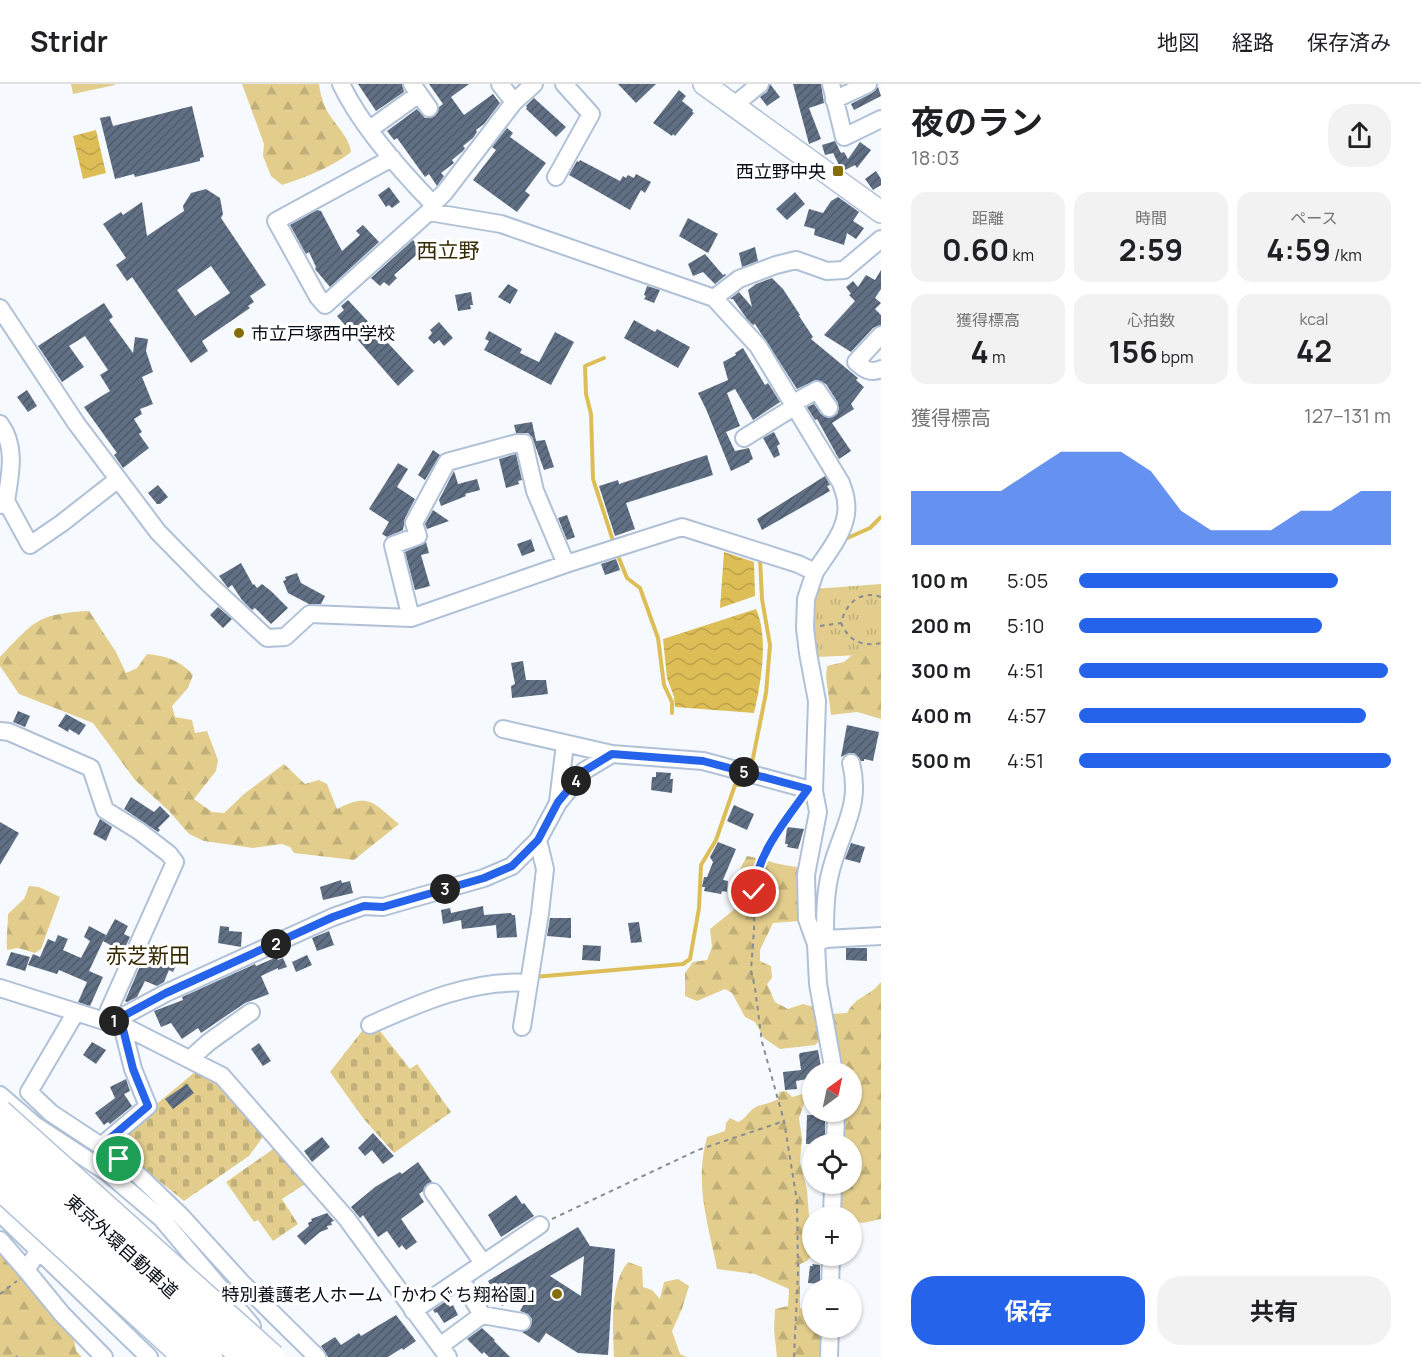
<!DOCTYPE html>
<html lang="ja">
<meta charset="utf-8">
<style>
body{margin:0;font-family:Manrope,"Noto Sans JP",sans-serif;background:#f2f2f2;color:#202124;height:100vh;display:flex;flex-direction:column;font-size:22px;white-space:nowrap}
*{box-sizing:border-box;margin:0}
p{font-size:20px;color:#757577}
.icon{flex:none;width:33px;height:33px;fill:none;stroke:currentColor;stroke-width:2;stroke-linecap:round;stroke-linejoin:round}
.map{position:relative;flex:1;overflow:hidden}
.side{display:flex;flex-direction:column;background:#fff;width:540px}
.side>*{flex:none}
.needle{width:39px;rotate:33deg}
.fabs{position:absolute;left:802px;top:978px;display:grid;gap:12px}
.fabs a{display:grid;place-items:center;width:60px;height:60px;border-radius:50%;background:#fff;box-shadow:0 2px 4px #0004;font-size:30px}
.pin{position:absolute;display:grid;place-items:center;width:51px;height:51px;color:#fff;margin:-26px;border:3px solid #fff;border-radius:50%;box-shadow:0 2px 6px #0007}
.km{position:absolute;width:30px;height:30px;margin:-15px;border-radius:50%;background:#222;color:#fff;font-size:16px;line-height:30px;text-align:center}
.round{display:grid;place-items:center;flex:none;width:63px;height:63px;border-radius:24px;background:#f2f2f2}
.summary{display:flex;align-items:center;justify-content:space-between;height:102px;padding:0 30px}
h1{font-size:33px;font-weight:700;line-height:45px}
.figures{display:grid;grid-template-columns:repeat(3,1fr);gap:9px;height:102px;padding:6px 30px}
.figures div{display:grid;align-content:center;border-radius:15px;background:#f2f2f2;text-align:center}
.figures b{font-size:30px;font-weight:700}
.figures small{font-size:16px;font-weight:400}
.figures p{font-size:16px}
.chart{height:168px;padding:12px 30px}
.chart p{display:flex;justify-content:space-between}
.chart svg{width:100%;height:108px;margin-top:6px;fill:#2563eb;opacity:.7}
.button{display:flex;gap:12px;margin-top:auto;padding:12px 30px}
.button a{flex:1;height:69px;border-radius:24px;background:#2563eb;color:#fff;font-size:24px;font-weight:700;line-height:69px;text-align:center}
.button a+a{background:#f2f2f2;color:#202124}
ul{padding:0 30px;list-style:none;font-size:20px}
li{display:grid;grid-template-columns:96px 72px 1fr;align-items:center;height:45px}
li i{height:15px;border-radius:8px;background:#2563eb}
header{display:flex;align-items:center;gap:36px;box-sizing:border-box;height:84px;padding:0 30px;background:#fff;border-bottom:2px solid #e0e0e0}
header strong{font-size:28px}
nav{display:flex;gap:33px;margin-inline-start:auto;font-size:21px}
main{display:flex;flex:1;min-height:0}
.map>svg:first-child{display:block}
</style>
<header>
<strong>Stridr</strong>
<nav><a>地図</a><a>経路</a><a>保存済み</a></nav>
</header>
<main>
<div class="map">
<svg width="881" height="1273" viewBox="0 0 881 1273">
<defs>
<pattern id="forest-firs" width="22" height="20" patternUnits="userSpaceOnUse" patternTransform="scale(1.5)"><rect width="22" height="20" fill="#e2cd8c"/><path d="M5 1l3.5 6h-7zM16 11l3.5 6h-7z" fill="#c0af78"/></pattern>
<pattern id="cemetery-stones" width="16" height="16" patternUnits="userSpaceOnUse" patternTransform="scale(1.5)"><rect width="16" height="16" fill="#e2cd8c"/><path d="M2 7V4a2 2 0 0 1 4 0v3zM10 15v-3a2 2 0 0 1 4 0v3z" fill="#c0af78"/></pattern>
<pattern id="park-tufts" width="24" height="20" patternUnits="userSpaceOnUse" patternTransform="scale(1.5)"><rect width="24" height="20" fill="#e2cd8c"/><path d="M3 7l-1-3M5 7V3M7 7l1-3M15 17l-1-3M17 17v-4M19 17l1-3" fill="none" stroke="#c0af78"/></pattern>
<pattern id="water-waves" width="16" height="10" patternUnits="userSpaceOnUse" patternTransform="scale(1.5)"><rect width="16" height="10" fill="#ddbe56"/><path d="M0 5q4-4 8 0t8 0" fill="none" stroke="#bca24a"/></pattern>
<pattern id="building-hatch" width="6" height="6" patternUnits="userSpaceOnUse" patternTransform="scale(1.5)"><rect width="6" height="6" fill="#606f83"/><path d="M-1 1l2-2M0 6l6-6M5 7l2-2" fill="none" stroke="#4d5a6a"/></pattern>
</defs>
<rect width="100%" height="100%" fill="#f6fafe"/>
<path fill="#e2cd8c" d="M71,0H114L115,1L73,10Z"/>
<path fill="url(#forest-firs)" d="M242,0H319C320,9 323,19 327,27C335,41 349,52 351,68C331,84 306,93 282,101L271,92L263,72L264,60Z
M89,527L116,568L126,589L137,584L147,570C166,572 180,576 193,591L188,604L172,622L175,633L192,636L195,649L207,647L218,676L216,687L194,715L212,728L224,729L244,710L284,680L305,700L319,696L327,700L337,725C370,708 373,719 399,740L354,776L294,769L290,763L282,760L253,764L204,757L189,750L169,727L135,696L93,639L19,610L0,582V573C35,537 36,530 89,527Z
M881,565V635L857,628L831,631L826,593L827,582L844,578L858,566Z
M747,772C765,775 780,782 798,783L799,837L773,839L760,866V877L771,882L772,894L767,900L775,918L788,925L803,920L815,923L821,955L815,961L780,965L764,954L755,938L745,933L732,909L725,905L697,917L685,912V889L693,878L707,876L712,863L710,845L741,820C732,801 737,790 747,772Z
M29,802L39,803L60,813L41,865L35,869L18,864L7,866C6,853 8,843 8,830L24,815Z
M881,898V1135L863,1139L852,1137V1132H839V1100H852V1060H841L843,1028H852V988H844L830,930L847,929C857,911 869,913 881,898Z
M786,1007L792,1013L803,1010L806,1014L799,1034L802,1054L800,1078L807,1106L809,1132L806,1154L812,1171L807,1177L800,1180V1224L813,1227V1244H825L822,1273H777L774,1246L775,1225L788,1222L789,1205L755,1190L717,1185C708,1139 694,1100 707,1053L725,1047L726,1039L730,1034L738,1038C746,1035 747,1029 754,1024C760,1020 770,1020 778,1015L779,1008Z
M0,1165L57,1232L59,1240C71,1247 75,1254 76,1267L82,1273H0Z
M628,1178L642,1183L643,1203L652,1206L660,1215L664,1198L678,1195L689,1202L682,1225L672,1247L680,1270L687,1273H614C613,1244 609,1201 628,1178Z"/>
<path fill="url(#cemetery-stones)" d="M377,943L410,985L417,980L451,1028L394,1069L363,1034L330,988L362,947Z
M195,988L222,998L265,1050L249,1072L184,1117L111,1058Z
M276,1063L305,1100L282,1115L298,1140L273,1157L258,1136L254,1138L226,1098Z"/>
<path fill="url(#park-tufts)" d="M881,500V570L817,573L812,539L814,505Z"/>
<path fill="url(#water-waves)" d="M96,46L106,89L83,95L73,52Z
M724,468L754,478L755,512L720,524Z
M756,525C769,553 761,600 754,629L675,623L674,613L667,594L663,555Z"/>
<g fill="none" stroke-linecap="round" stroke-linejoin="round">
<path stroke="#ddbe56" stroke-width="4" d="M604,274L585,282L586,310L591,330L593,395L614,460
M843,456L870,444L881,433
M616,467L627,494L640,504L658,554L664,601L672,618V629
M751,684L766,609L770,561L762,515L760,475
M534,893L683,880L690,875L699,824L701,781L716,756L735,701H740L746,694"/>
</g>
<path fill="url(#building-hatch)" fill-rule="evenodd" d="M358,0H402L404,8L376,27Z
M429,0H469L451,13L464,31L493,10L500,19L484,40L476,46L477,48L473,54L463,62L465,64L463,67L452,76L454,79L441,89L444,92L437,102L429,90L425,93L397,54L394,56L387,47L417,25L425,34L435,32L439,23L443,20Z
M618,0H656L636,19Z
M770,0L780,13L767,22L760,13L767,8Z
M793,0H821L824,19L809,24L821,55L809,60Z
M878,3L881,12L854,26L851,20L872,9Z
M679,6L686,12L682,17L693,26L692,28L694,29L675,52L673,50L672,52L653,39Z
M534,14L566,43L556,53L526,25L527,23L526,22Z
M192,22L204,73L200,74V77L135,93L134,90L115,95L100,34L110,32L113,42Z
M507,44L513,49L510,53L546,79L525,107L530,111L517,128L473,96L496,66L492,63Z
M835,57L841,69L844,68L848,75L860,58L871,66L857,84L855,81L845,86L840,83L833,69L825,71L822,61Z
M580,76L620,97L623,92L626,94L628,91L634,94L636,90L651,98L645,109L641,106L630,126L569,91L577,77L579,78Z
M876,87L881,95V101L873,106L865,95Z
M389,103L400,118L392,124L389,121L386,123L378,111Z
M206,105L220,114L223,130L221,134L266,201L250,212L254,218L248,222L250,224L202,257L208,267L191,279L132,193L127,197L116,181L126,174L103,140L121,128L123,131L142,118L147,152L184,127L183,122L191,109ZM211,182L230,209L195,232L177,206Z
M795,108L805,120L787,136L776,125Z
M838,113L859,128L853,137L864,144L856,155L847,149L844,161L814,151L815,145L804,142L809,125L823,129L831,117Z
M317,126L321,127L342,167L360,151L356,147L363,141L379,158L330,203L315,185L316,183L309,168L306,170L290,141Z
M688,134L718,150L708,169L679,152Z
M413,156L422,166L394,191L397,194L389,202L384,198L380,202L371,194Z
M755,163L758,177L742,183L739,169Z
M705,170L723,191L725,190L726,191L715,200L703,188L693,192L688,180Z
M881,186V205L875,214L881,219L875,225L881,231V241L873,244L851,268L824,251L855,217L849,211L851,210L846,203L853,197L858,203L866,191L875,196Z
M772,194L783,205L800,231L799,232L813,253L811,255L858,294L856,296L864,303L851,320L854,325L832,339L851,367L839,375L817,335L815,336L807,323L814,320L821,330L829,334L838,329V319L826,300L816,296L797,305L755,240L753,241L747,235L733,215H730L739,208L752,223L748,206L756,200Z
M508,200L518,206L510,220L498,213Z
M647,202L660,206L654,219L644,215L646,212L644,211Z
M471,208L473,221H470L471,225L458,227L455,211Z
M348,216L414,287L398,302L337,232L344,226L341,222Z
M104,219L113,233L109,236L133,269L135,253L148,255L146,267L153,288L142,293L153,320L140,325L142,330L134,335L142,348L139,350L149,364L123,384L114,371L117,369L84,323L110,307L100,291L108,286L85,252L69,262L84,283L62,298L38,262Z
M634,236L655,248L657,245L690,263L678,284L624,254Z
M439,238L453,254L444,262L439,256L434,260L428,254L432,249L430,246Z
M489,247L522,265L520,269L539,278L555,248L574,258L551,301L484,266L489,257L485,255Z
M743,264L765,301L768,299L780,318L753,336L735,305L727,309L740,342L726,348L735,367L749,364L753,375L749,377L750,378L731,387L706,325L698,309L728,296L723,278L736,271L735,269Z
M27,306L37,322L28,328L17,313Z
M532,338L536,357L545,356L554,383L544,386L532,353L528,349H516L514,341Z
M774,348L780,360L777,362L780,371L774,374L763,354Z
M433,366L440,371L425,396L418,391Z
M516,370L522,396L518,397L519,400L506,404L499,375Z
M707,371L713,391L626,419L635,445L615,452L599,402L618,396L619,400Z
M398,379L408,385L397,403L415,415L405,434L403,446L387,453L382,450L389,438L369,425Z
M454,387L458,400L477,395L480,406L465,410L466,412L441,422L439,416Z
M825,392L830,401L827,402L830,407L762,446L757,435Z
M158,401L168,413L160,420H157L148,409Z
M433,426L449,437L427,445L425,440Z
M567,431L575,453L567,456L558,434Z
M531,455L535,467L522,472L517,460Z
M426,458L429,469L421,471L430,502L415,506L405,468Z
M616,475L620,486L605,491L601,480Z
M241,479L253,501L254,500L257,504L262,500L271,507L288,524L271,540L255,524L252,526L242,516L232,501L228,504L219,492Z
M297,489L301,499L325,512L321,520H309L288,509L283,497L286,496L285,493Z
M218,523L232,535L223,544L210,531Z
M523,577L526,596H546L548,610L512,614L511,602L515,600L511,579Z
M18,627L30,632L25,643L13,638Z
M66,630L86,641L79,651L69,645L68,648L58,642Z
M847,641L879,648L873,677L864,675V677H861L854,669H849L841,673Z
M656,688L671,689L670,695H673L672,709L651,706L652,693H656Z
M131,713L154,728L160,722L170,732L158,744L160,746L158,748L124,725Z
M734,721L754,730L747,746L727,737Z
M100,735L112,743L106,757L93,750Z
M0,738L19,749L0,781Z
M787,743L804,745L798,765L787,763L788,760H785Z
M718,758L736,765L723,796L728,797L727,808L722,807L721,810L704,807L705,803H702L704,793H707L713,778L710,773Z
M851,759L865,763L860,779L845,775Z
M341,796L342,799L350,797L353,809L323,816L320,803Z
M483,822L484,831L511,829L512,831H515L517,853L497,854L496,841L462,845L461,836L443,840L441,826L450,824L451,829Z
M550,834H571V854L547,852Z
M115,835L128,842L124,850L130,853L123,868L103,857Z
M639,838L642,858L631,859L628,839Z
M89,842L106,851L89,887L103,893L90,922L78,918L87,898L59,886L57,890L28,881L33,870L40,873L48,855L55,858L58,851L68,855L63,866L81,874L90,857L84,853Z
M220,842L229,843V847L242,848L241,863L218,859Z
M329,847L334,861L317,867L312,854Z
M583,861L601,862L600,877L582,876Z
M162,863L181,871L173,888L169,886L164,898L157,902L145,897L137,913L127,918L125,917L141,880L147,883L152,871L154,872L156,868L159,869Z
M846,864H867V877L846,876Z
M11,868L30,873L25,887L6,881Z
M307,871L312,881L296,888L292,878Z
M277,873L278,876L283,874L287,883L278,886V884L261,892L269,910L245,919L201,949L198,944L182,955L171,939L161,943L154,927L183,916L182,913L255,880L256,882Z
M92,958L106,966L96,980L83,971Z
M259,959L271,977L263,982L251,965Z
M818,966L822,988H813V994L796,997L797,1005L785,1006L783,988L801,986L799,971L800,969Z
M126,995L130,1007L124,1010L132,1022L110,1040L108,1038L104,1041L95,1029L115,1014L110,1003Z
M187,1000L194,1009L173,1025L165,1015Z
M813,1029H825V1060H806L807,1031H813Z
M373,1049L394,1072L383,1080L372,1066L365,1072L358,1064Z
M322,1053L330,1063L312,1078L304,1067Z
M418,1078L432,1098L427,1100L423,1107L419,1110L424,1118L401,1135L417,1158L406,1166L402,1161L399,1164L387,1147L378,1153L363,1131L360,1134L351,1123L375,1103L400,1088L402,1090Z
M516,1111L522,1120L524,1119L534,1132L501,1153L488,1131Z
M327,1129L334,1137L331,1138L332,1141L327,1142L328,1145L320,1148L305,1161L297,1152L309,1142L308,1139L312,1137L311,1135Z
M578,1143L590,1162L615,1165L608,1271L578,1269L546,1249L539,1259L522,1248L530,1244L532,1235L528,1230L520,1227L534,1202L502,1222L488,1197ZM584,1172L581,1212L550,1192Z
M812,1180L820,1181V1200L808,1199L810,1182H813Z
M446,1217L450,1223L453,1221L458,1231L444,1239L437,1228L435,1229L433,1226Z
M396,1231L416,1257L403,1266L402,1264L388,1273H328L321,1262L335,1253L341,1261L359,1249L361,1252Z
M482,1244L495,1256L494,1257L510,1273H489L484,1268L482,1270L467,1255Z"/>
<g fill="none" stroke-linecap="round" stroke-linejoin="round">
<g stroke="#b0c1d7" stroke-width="20">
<path id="minor" d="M341,0C360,40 402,88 433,120L432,125L435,129L501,140L714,214L739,195L776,181L796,176L827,187L844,186L881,155
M412,0L429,24
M500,0L514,18
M831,0L844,53L881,35
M834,16L868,0
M733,22L760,0
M370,45L419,10
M392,74L276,137L318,213L325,221L432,125
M556,93L591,30L564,0
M433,120L445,108L514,18L534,0
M714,214L758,262L841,399C843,405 846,412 846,418C850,443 828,468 815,488
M0,224L76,339L158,448L209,500L267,554L285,553L310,530L411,534L566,480L682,443L798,480L815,488L806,515L805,544L808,569L817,617L814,707L818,728L806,791L807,835L816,860L818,900L834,988
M881,251L856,278C864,285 870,290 881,285
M792,320L817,306L829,324
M0,340C17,363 10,391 6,417L0,421
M744,354L794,323
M6,417L30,461L62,439L117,396
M411,534L393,461L418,452L414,439L447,378L517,359H524L535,407L566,480
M503,645L612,670
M0,647L9,648L91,684L105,726L139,747L169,770L175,778L104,937
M558,718L565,660
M825,855C825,832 825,808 831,786C841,746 862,722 851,679
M816,860L825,855L881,852
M0,904L104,937H114L222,992L347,1135L448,1273
M76,928L29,1008L51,1029L101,1062L134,1087L181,1132L242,1199L317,1273
M114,937L166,909L333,833L364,822L383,823L484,794L512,782L538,756L558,719L584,687L612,670L703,677L814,707
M370,941C419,919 473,895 528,899
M522,943L540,829L545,785L538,756
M190,975L209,958L251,928
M0,1011L36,1042L108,1089L162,1135L252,1242
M835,1060L836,1028
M101,1062L148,1022L133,985L122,941
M433,1108L483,1179
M0,1129L149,1273
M832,1132L833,1100
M0,1156L26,1186
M38,1168L26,1186L62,1230L104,1273
M461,1195L482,1231
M830,1204L831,1172
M413,1227L540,1141
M440,1262L482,1231L522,1238
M829,1273L830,1244"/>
</g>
<g stroke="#b0c1d7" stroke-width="24">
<path id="major" d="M704,0L881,128"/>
</g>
<path stroke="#878c91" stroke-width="2" stroke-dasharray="4.5 4.5" stroke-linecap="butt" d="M881,513C860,506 846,519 841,539C849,557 862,563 881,559
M820,542L841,539
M552,1135L698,1066L784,1037
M0,1210L17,1197
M16,1272L17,1273
M794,1273L798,1189L797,1117L784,1037L762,958L755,904L751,886L754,846L755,795L772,758L799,718"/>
<use href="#minor" stroke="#fff" stroke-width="16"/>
<use href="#major" stroke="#fff" stroke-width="21"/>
<g stroke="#b0c1d7" stroke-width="27" stroke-linecap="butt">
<path id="highway-bridge" d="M0,1028L273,1273
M0,1052L131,1169L243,1273
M0,1080L210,1273
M0,1104L185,1273"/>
</g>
<use href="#highway-bridge" stroke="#fff" stroke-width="24"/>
</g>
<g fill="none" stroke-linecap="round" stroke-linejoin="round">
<g stroke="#fff" stroke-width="12">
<path id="route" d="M119,1075L101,1062L148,1022L133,985L122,941L114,937L166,909L333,833L364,822L383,823L484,794L512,782L538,756L558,718L584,687L612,670L703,677L808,705C787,735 756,770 754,808"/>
</g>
<use href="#route" stroke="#2563eb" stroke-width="8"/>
</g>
<g fill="#856d0a" stroke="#fff" stroke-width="2">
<rect x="832" y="81" width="12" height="12" rx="3"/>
<circle cx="239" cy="249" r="6"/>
<circle cx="557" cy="1210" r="6"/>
</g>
<g text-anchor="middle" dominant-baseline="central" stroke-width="6" stroke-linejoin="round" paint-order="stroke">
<g font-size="18" fill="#080e15" stroke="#fff" text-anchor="end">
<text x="826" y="87">西立野中央</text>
<text x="251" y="249" text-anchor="start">市立戸塚西中学校</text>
<text x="545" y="1210">特別養護老人ホーム「かわぐち翔裕園」</text>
</g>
<g font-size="18" fill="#080e15" stroke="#fff">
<text transform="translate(122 1162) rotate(42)">東京外環自動車道</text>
</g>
<g font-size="21" fill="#342900" stroke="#fff">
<text x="448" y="166">西立野</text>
<text x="148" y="871">赤芝新田</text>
</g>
</g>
</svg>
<div class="fabs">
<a><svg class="needle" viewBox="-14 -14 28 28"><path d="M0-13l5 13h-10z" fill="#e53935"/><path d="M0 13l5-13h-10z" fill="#757577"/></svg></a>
<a><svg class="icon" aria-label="locate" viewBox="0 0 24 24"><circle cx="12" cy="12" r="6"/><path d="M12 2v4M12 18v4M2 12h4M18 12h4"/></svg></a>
<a>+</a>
<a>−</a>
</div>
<div class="pin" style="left:119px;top:1075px;background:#1e9e55"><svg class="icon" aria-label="arrive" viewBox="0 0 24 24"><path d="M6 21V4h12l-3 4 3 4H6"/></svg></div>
<div class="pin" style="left:754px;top:808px;background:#d93025"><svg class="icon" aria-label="check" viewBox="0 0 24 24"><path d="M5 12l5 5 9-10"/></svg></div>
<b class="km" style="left:114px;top:937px">1</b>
<b class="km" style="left:276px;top:860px">2</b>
<b class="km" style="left:445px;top:805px">3</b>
<b class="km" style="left:576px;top:697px">4</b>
<b class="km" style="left:744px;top:688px">5</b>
</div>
<section class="side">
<div class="summary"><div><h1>夜のラン</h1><p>18:03</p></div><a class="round"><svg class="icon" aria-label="share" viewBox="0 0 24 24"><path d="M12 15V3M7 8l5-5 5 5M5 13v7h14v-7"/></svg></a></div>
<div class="figures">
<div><p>距離</p><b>0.60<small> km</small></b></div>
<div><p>時間</p><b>2:59</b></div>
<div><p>ペース</p><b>4:59<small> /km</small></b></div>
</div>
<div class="figures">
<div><p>獲得標高</p><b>4<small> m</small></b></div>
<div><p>心拍数</p><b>156<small> bpm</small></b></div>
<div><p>kcal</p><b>42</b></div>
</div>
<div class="chart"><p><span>獲得標高</span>127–131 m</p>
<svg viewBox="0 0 160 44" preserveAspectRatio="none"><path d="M0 44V22L10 22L20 22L30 22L40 14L50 6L60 6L70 6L80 14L90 30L100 38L110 38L120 38L130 30L140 30L150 22L160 22V44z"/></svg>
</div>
<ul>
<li><b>100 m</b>5:05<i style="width:83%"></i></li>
<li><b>200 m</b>5:10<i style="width:78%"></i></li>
<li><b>300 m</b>4:51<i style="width:99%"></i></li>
<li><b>400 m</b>4:57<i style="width:92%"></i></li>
<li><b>500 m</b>4:51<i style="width:100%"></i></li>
</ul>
<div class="button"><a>保存</a><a>共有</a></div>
</section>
</main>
